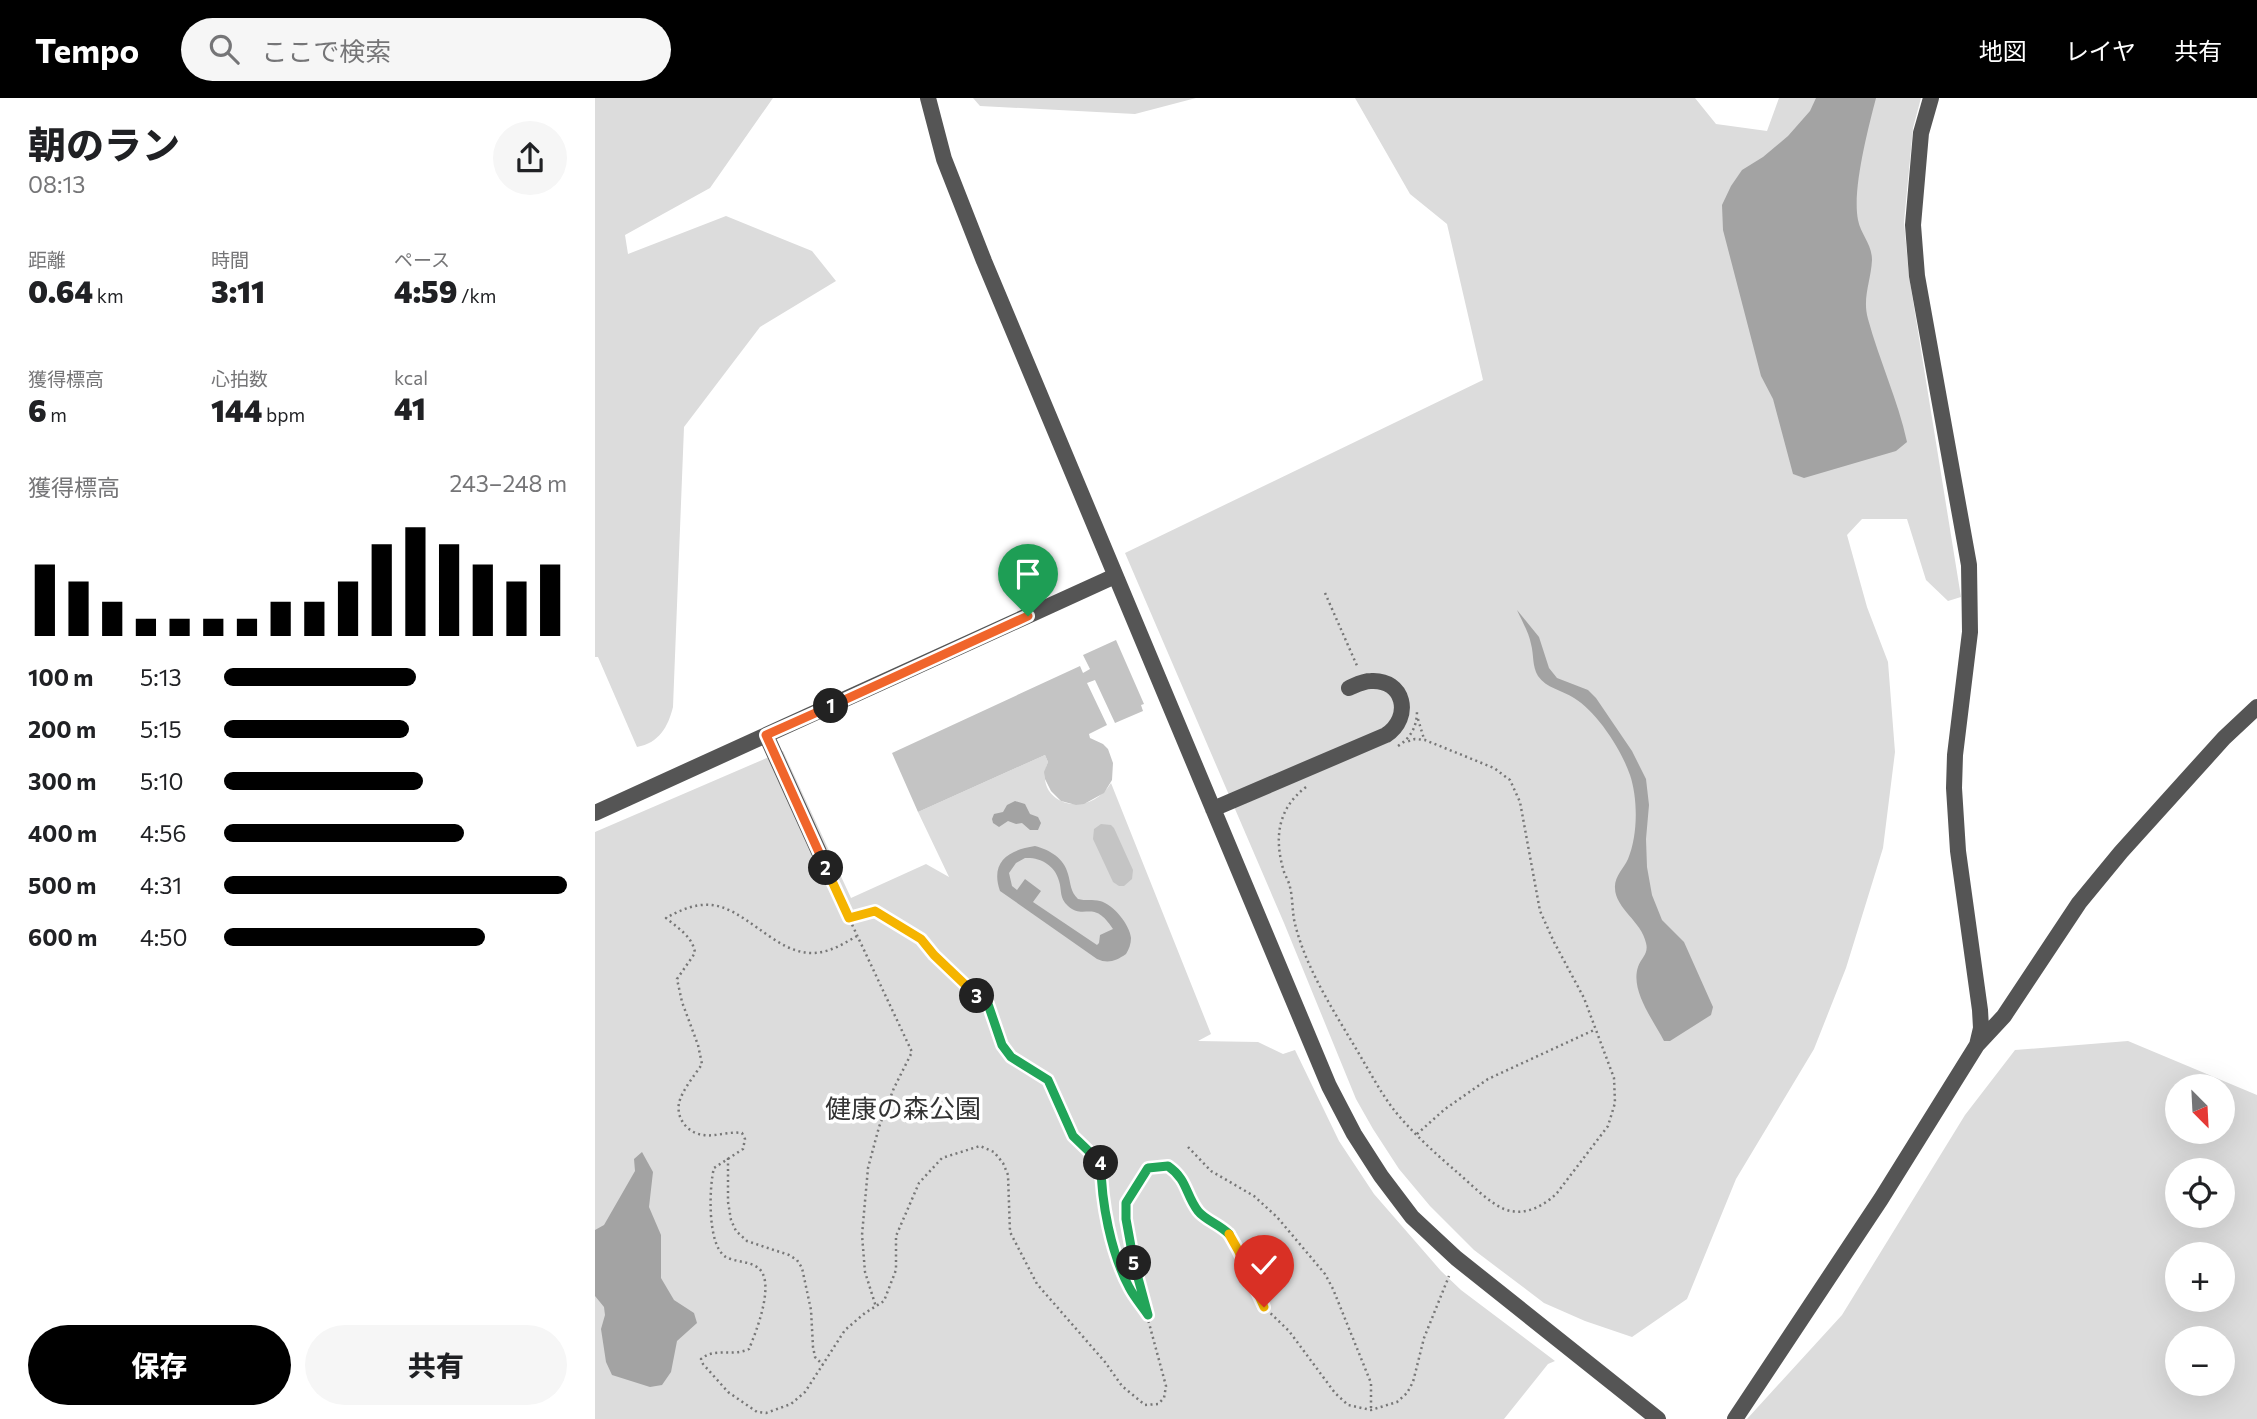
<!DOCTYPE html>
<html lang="ja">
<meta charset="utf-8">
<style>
body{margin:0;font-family:Commissioner,"Noto Sans JP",sans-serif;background:#f6f6f6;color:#202124;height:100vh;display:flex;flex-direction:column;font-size:26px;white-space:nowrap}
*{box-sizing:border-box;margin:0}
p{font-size:23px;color:#757577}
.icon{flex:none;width:38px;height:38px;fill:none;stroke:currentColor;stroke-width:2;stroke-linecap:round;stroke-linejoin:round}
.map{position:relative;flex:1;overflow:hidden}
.panel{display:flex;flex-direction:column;background:#fff;width:595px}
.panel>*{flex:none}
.needle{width:46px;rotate:156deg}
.fabs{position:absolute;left:1570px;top:976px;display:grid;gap:14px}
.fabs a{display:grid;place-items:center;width:70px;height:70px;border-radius:50%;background:#fff;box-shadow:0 7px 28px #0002;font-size:35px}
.pin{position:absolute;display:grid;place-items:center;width:60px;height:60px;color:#fff;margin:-72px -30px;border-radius:50% 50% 50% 0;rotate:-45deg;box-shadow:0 0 7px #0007}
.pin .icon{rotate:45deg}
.km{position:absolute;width:35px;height:35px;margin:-18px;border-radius:50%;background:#222;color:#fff;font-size:19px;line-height:35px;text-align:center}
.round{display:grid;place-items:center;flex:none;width:74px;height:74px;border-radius:37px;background:#f6f6f6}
.summary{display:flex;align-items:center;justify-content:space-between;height:119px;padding:0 28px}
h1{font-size:38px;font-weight:800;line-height:52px}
.figures{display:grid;grid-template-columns:repeat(3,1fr);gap:10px;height:119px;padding:7px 28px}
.figures div{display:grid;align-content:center}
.figures b{font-size:30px;font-weight:800}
.figures small{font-size:19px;font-weight:400}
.figures p{font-size:19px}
.chart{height:196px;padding:14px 28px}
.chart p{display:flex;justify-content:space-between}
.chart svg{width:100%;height:126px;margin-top:7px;stroke:#000;stroke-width:6}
.cta{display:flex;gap:14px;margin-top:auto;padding:14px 28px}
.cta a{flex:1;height:80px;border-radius:42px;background:#000;color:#fff;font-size:28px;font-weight:800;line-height:80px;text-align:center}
.cta a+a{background:#f6f6f6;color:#202124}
ul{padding:0 28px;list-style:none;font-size:23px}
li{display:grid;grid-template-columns:112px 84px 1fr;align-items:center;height:52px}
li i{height:18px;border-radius:9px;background:#000}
header{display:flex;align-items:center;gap:42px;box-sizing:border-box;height:98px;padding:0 35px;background:#000;color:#fff}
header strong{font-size:33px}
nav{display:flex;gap:38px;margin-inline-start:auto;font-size:24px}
.search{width:490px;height:63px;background:#f6f6f6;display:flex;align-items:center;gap:18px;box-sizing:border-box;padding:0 24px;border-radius:38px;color:#757577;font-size:26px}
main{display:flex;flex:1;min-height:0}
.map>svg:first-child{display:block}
</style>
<header>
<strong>Tempo</strong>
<div class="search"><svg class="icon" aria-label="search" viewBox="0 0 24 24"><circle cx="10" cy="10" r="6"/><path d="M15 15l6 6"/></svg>ここで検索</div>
<nav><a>地図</a><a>レイヤ</a><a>共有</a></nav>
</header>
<main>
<section class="panel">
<div class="summary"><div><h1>朝のラン</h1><p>08:13</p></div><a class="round"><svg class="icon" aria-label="share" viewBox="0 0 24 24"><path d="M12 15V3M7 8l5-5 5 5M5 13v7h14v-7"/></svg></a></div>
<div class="figures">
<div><p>距離</p><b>0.64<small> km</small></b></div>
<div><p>時間</p><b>3:11</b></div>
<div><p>ペース</p><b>4:59<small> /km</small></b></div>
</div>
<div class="figures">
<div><p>獲得標高</p><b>6<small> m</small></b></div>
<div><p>心拍数</p><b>144<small> bpm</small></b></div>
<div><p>kcal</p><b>41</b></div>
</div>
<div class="chart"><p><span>獲得標高</span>243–248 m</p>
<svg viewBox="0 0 160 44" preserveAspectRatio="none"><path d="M5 44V19M15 44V25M25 44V32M35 44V38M45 44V38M55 44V38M65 44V38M75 44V32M85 44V32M95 44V25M105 44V12M115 44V6M125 44V12M135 44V19M145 44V25M155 44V19"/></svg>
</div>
<ul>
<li><b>100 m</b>5:13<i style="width:56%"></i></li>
<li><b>200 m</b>5:15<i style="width:54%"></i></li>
<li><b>300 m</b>5:10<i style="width:58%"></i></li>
<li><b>400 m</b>4:56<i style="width:70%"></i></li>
<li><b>500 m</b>4:31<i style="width:100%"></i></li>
<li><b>600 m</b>4:50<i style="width:76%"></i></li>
</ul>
<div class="cta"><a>保存</a><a>共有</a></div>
</section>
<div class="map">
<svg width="1662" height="1321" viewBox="0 0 1662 1321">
<rect width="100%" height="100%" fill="#fff"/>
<path fill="#dcdcdc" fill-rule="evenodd" d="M0,0H178L115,90L30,137L33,156L131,118L217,153L241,183L165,229L89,329L78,609C73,629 64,645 42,649L3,559H0Z
M378,0H601L540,16L385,8Z
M760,0H1100L1121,26L1172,33L1184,0H1326L1318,30L1309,124L1314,178L1366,499L1353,503L1331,482L1312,421H1267L1252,437L1272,509L1293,564L1300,654L1288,750L1251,870L1219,951L1141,1081L1092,1201L1037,1239L990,1223L949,1205L879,1152L835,1108L804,1071L778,1031L761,1001L689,825L530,455L888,282L852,126L815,96Z
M188,653L256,800L331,766L354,779L323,714L450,657L453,664C436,703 491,725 516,685L616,936L603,943L663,944L688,956L700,952L744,1043L779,1096L846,1173L866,1192L960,1263L953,1266L909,1321H0V734Z
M1533,943L1662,997V1321H1152L1247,1217L1370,1017L1420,952ZM1582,989H1628V1034H1582ZM1582,1073H1628V1118H1582ZM1582,1157H1628V1202H1582ZM1582,1241H1628V1286H1582Z"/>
<path fill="#a3a3a3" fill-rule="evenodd" d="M1221,0H1281C1273,31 1257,92 1263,122C1266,137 1277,146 1277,162C1276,183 1267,200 1273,221C1284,262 1303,302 1312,344L1301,353L1209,380L1198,376L1178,301L1166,278L1128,132L1127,107L1136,88L1147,72L1168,59L1193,38L1215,13Z
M922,512L944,539L954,570L962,580L993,592L1001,600L1037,653L1051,681L1054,707L1051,741L1052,769L1057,797L1067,822L1089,844L1118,909L1116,917L1075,943H1069C1059,923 1035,893 1043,869C1046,860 1054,856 1051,845C1047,824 1020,810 1020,790C1019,779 1029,770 1033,761C1043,737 1043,701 1035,677C1026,651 1002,614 979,600C967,592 951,590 943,578C937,568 939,557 936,546C934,535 927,523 922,512Z
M420,703L430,706L435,716L443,719L446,725L443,732H435L427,725L421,726L413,723L404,729L398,725L397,721L399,716L408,714L412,707Z
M440,748C455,752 469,760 473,776C476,786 475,793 483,801C490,803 498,801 505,803C518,806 535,827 536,840C536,846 534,851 531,856C521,863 513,866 502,861L405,793C395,764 413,752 440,748ZM430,760C445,759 460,767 464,783C467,792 464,800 473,808C490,823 498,800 518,831L505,837L504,845L502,847L438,804L446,793L430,781L422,792L417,788L414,775L421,765Z
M47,1054L58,1074L54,1109L66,1137V1180L79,1202L99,1215L102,1225L82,1243L76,1274L67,1287L55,1289L17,1277L11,1264L6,1231L10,1217L9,1209L0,1198V1132L9,1127L40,1073L39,1061Z"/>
<path fill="#c4c4c4" d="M521,542L549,606L546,607L548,613L520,625L500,582L492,585L512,627L494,636L495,640L508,646L513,651L518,665L517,682L509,695L489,706L481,707L466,703L456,693L450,681L449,674L453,664L450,657L323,714L297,655L485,568L488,575L495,571L488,557Z
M506,726L516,727L519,730L538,772L537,781L529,788H524L518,784L498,741L499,731Z"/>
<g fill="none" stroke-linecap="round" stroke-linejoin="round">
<path stroke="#777" stroke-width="2.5" stroke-dasharray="2 3.5" stroke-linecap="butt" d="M730,495L763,570
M823,621L829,641
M803,648C816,640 822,628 822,613
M711,689C682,711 679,741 689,774C691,779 694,784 695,789C698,801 697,814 700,826C711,870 737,910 760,949C772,969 783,990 796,1008C814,1032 841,1056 863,1075C877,1087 893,1104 909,1111C929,1119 949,1108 962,1095L1013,1028L1020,1005L1019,980L989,900L959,844L945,813L925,704L915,682L899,670L830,642L820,641L811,644
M229,767L317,954L299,990L284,1029L273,1070L267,1137L270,1174L281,1209
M254,820L280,813L326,841L369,888L393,907L407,947L417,959L453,982L478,1038L506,1063C507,1105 515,1148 533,1187C537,1197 545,1205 551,1214
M262,838C248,846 234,855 217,855C202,855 189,848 177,840C137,813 120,792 71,820C83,830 98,839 100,855L82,881L87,904L103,947L107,966C100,977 87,992 84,1005C81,1021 93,1035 108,1037C121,1039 134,1033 147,1035L150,1041L148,1051L119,1070C114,1089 112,1148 131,1159C140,1164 153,1163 162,1169C182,1182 161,1234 154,1251C138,1259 120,1249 106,1261L108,1266L133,1294L162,1314L171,1315L196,1306L210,1294L250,1232L270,1215L289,1203L301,1172V1138L324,1085L347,1060L385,1048L399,1054L408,1065L413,1077L415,1134L442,1186L510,1264L527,1288L550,1307L563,1306L569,1300L571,1288L541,1177L531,1120V1105L553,1071L573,1068L585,1076L602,1112L609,1119L624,1126L634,1135L643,1152L669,1209L694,1233L740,1295L753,1307L776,1312L802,1304L812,1295L818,1284L829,1240L854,1178
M822,1036L850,1011L893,981L999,932
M593,1049L616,1073L659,1098L682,1119L730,1176L738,1191L776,1285V1312
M133,1060V1104L136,1122L141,1133L152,1143L194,1157L202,1162L207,1170L216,1212L218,1249L220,1259L228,1267"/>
<path stroke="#555" stroke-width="16" d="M333,0L349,61L389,163L734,988L759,1036L786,1078L817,1119L861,1160L1063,1321
M1336,0L1326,35L1318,127L1322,178L1374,467L1375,534L1360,657L1359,690L1363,753L1385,912L1386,930L1382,947
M171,637L224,754
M618,711L791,637C818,619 809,581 776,583C768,583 761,587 754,590
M0,715L520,478
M1140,1321L1286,1101L1382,947L1409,918L1484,805L1526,754L1629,640L1662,609"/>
</g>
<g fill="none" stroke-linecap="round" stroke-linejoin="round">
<g stroke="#fff" stroke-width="14">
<path id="split-1" d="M236,608L433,518"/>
</g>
<g stroke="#fff" stroke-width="14">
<path id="split-2" d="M231,770L171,637L236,608"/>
</g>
<g stroke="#fff" stroke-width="14">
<path id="split-3" d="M231,770L254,820L280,813L326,841L339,857L382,898"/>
</g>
<g stroke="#fff" stroke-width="14">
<path id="split-4" d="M382,898L393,906L407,947L416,959L453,982L478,1038L506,1065"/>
</g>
<g stroke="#fff" stroke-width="14">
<path id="split-5" d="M506,1065C506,1104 516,1155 534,1189C539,1199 547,1208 553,1217L539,1165"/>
</g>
<g stroke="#fff" stroke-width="14">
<path id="split-6" d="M539,1165L531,1121V1105L553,1070L573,1068C593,1082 590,1096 603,1113C610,1122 624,1126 634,1136"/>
</g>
<g stroke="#fff" stroke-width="14">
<path id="split-7" d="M634,1136L643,1152L669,1209"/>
</g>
<use href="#split-1" stroke="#f0652b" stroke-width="9"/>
<use href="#split-2" stroke="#f0652b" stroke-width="9"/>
<use href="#split-3" stroke="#f5b400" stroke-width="9"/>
<use href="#split-4" stroke="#22a559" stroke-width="9"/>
<use href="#split-5" stroke="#22a559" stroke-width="9"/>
<use href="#split-6" stroke="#22a559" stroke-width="9"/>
<use href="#split-7" stroke="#f5b400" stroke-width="9"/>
</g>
<g text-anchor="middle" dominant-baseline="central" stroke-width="7" stroke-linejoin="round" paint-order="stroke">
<g font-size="26" fill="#333" stroke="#fff">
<text x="308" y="1009">健康の森公園</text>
</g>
</g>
</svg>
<div class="fabs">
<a><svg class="needle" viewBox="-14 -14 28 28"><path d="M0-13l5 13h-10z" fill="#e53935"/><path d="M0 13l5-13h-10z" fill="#757577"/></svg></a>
<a><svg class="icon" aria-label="locate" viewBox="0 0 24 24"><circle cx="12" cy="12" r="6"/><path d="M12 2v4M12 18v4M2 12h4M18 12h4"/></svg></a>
<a>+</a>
<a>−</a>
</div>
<div class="pin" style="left:433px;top:518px;background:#1e9e55"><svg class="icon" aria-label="arrive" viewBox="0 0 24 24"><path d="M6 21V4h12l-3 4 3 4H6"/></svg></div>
<div class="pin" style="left:669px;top:1209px;background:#d93025"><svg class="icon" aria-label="check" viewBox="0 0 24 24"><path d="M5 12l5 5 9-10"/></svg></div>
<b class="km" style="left:236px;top:608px">1</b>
<b class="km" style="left:231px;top:770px">2</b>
<b class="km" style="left:382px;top:898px">3</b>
<b class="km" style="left:506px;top:1065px">4</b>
<b class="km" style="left:539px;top:1165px">5</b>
</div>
</main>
